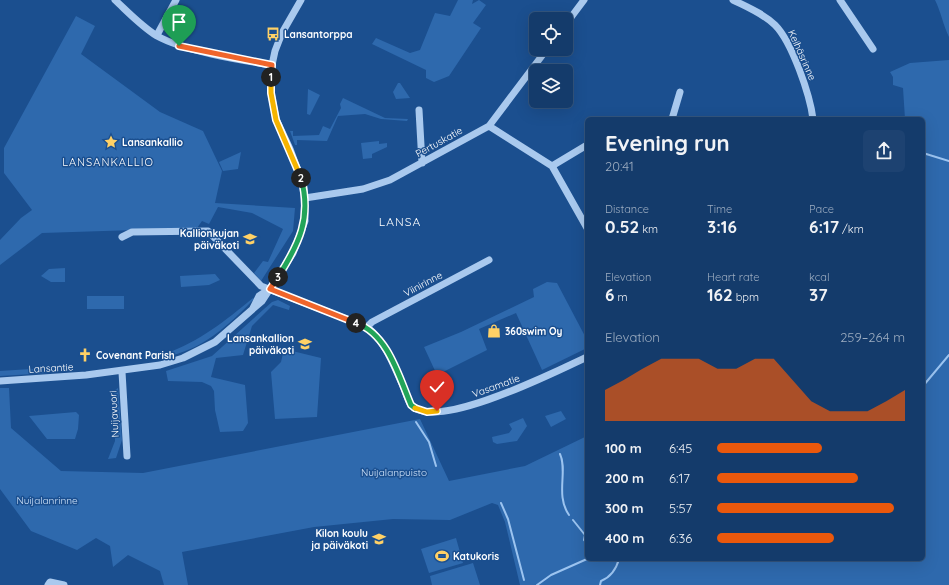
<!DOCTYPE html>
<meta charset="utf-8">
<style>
body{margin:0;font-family:Quicksand,sans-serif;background:#1d4271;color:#f1f3f6;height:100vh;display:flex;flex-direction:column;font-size:15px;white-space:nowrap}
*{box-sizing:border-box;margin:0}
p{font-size:13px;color:#9dadc1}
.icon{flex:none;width:22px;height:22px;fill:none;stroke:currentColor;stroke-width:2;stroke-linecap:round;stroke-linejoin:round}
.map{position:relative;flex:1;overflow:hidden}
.sheet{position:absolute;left:585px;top:117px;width:340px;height:444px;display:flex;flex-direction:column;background:#143b6b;border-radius:6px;box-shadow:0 4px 16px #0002,0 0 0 1px #33557e}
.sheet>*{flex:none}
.buttons{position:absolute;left:529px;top:12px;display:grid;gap:8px}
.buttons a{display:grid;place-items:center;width:44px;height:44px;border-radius:6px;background:#143b6b;box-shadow:0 4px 16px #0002,0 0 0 1px #33557e;font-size:20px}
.pin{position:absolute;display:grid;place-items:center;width:34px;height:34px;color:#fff;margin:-41px -17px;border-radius:50% 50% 50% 0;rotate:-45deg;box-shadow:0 0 4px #0007}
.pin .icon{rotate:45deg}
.km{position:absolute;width:20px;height:20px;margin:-10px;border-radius:50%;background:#222;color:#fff;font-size:11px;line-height:20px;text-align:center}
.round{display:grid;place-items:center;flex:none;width:42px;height:42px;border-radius:6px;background:#1d4271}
.headline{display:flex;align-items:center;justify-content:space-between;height:68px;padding:0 20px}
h1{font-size:22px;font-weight:700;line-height:30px}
.metrics{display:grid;grid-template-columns:repeat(3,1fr);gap:6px;height:68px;padding:4px 20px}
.metrics div{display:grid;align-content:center}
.metrics b{font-size:17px;font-weight:700}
.metrics small{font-size:11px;font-weight:400}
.metrics p{font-size:11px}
.chart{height:112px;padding:8px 20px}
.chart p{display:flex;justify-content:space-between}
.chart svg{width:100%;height:72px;margin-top:4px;fill:#ea580c;opacity:.7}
ul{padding:0 20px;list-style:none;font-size:13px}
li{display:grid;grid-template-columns:64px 48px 1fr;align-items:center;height:30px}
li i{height:10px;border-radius:5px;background:#ea580c}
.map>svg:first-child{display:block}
</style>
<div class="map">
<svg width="949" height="585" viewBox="0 0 949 585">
<rect width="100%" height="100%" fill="#1b4f8f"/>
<path fill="#2e69ad" d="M458,0H473L472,4L479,0L486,5L473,23L481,28L449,76L434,82L426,78V70L372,44L376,38L410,53L420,50L435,13L450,16Z
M935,0H949V37C943,25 941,12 935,0Z
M76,16L95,26L81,54L160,112L203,131L222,171L215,203L295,208L293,231L261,281L254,273L263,261L268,262L283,229L252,213L218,207L209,224L202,221L197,228L42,233L0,265V240L21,218L32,210L4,173V148Z
M949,60V585H520L505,522L498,505L492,503L450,520L393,519L314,527L182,552L188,585H164L160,571L128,555L113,567L110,546L96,538L77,550L31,531L0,489V388H9L11,428L61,471L143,473L420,419L449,481L525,466L587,436V559H923V119H905L903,88L893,85V77L890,72L910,63Z
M398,83H400L410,98L396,99L393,92Z
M308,89L320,95L310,115L307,114Z
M343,98L385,118L408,119L407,121L381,119L365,114L338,116L327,141L297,140V145H295L290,131H293V136L319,135L323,126L330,129L341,108L340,104Z
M379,141V144L387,143V147L372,154V158L363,159L361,143Z
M241,152L238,169L223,171L219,162Z
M65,268V282H51L41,276L49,269Z
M215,274L220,280L209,285L181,287L180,276Z
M547,282L557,283L587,340V348L542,370L516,313L479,329L487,350L437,375L424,347L461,332L534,297L533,289Z
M87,296H124V309H87Z
M253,298L254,299C228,326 202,350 165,357V354C200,341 225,321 253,298Z
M278,300L290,306L289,310L273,305L252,326L243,355L216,358L211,377L245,385L248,423L243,431L220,432L215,410L214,391L211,386L202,382L168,381L166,371L212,356L264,309L272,302Z
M284,349L321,358L317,417L275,419L271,372L281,362Z
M61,367L62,368L48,373L0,376V371Z
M118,388L122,440L116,458L108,459L115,441L114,391Z
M561,411L566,419L551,427L545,416Z
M76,412L79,415L78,429L75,439H47L29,416Z
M523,418L527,426L517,441L497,444L493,442L492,437L509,433L512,429L509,424Z
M456,538L463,563L429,573L421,549Z
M473,563L480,585H432L430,576Z"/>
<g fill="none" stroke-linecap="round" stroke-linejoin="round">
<path stroke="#9cc4f0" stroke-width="2" d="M923,153L949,161
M923,386L949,355
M416,422L429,442L436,466
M560,454C568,471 555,495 569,515
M501,503L508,519L524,580
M573,520L585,535L584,540L587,543
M537,585L551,575L587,559
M600,585L601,581C611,577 616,570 619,559"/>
<path stroke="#a9c9ee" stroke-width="7" d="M115,0C128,12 141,26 157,36C184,51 240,60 272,65
M733,0C747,7 764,14 775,25C792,42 810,95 813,119
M840,0L873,49
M566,24L584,0
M157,35L176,0
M419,110L422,163
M672,119L680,92
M489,126L552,166L587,228
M552,166L587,145
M305,198L363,189L390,180L489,126L547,49
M122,237L132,232L208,231L261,286L367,327C386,342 394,367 404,388C406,393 408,401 411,405C435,433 559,370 587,357
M253,308L259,296L268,290
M367,327L372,322L489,260
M122,372L127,456
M0,381L86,375L160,365L183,358L215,342L262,301L293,253L305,221L304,187L290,149L276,119L271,93L272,65L275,51L282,33L301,0
M48,585L50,582L64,585"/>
</g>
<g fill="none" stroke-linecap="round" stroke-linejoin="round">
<g stroke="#fff" stroke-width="8">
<path id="split-1" d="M179,46L272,65L271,77"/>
</g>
<g stroke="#fff" stroke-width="8">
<path id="split-2" d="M271,77V93L276,120L301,178"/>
</g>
<g stroke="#fff" stroke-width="8">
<path id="split-3" d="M278,277C299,244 312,218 301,178"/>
</g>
<g stroke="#fff" stroke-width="8">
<path id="split-4" d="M278,277L270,289L356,323"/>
</g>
<g stroke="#fff" stroke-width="8">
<path id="split-5" d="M356,323C388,334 399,377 411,405L415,408"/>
</g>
<g stroke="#fff" stroke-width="8">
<path id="split-6" d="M415,408L427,412L437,411"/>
</g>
<use href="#split-1" stroke="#f0652b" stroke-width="5"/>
<use href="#split-2" stroke="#f5b400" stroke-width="5"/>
<use href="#split-3" stroke="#22a559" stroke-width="5"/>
<use href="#split-4" stroke="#f0652b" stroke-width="5"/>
<use href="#split-5" stroke="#22a559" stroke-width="5"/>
<use href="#split-6" stroke="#f5b400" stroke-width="5"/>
</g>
<defs>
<g id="bus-bare" transform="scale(1.08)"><path d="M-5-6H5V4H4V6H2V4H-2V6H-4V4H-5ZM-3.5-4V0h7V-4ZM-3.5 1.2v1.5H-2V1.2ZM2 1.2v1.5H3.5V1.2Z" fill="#ffd166" stroke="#1b4f8f" stroke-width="2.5" paint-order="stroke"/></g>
<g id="sight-bare" transform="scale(1.08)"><path d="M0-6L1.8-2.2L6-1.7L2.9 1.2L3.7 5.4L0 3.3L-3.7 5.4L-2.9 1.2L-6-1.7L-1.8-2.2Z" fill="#ffd166" stroke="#1b4f8f" stroke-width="2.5" paint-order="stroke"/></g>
<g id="school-bare" transform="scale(1.08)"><path d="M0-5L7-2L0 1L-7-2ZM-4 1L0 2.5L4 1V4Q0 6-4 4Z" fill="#ffd166" stroke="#1b4f8f" stroke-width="2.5" paint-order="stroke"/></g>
<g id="shop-bare" transform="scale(1.08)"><path d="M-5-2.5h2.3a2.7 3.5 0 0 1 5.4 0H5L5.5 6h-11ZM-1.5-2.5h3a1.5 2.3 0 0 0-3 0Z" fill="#ffd166" stroke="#1b4f8f" stroke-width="2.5" paint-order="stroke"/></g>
<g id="church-bare" transform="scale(1.08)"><path d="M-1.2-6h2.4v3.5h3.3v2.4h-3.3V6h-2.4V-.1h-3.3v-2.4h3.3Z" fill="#ffd166" stroke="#1b4f8f" stroke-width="2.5" paint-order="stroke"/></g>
<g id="stadium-bare" transform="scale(1.08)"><path d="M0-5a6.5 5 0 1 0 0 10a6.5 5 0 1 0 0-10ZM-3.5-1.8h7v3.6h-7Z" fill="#ffd166" stroke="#1b4f8f" stroke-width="2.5" paint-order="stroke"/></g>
</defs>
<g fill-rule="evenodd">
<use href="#bus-bare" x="273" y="34"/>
<use href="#sight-bare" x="111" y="142"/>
<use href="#school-bare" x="250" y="239"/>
<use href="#shop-bare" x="494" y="331"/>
<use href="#school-bare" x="305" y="344"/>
<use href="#church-bare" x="85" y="355"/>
<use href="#school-bare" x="379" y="539"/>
<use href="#stadium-bare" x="442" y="556"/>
</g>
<g text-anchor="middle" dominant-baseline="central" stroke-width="3" stroke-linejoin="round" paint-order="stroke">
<g font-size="10" font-weight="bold" fill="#fff" stroke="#1b4f8f" text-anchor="start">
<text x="284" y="34">Lansantorppa</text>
<text x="122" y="142">Lansankallio</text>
<text x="239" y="233" text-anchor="end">Kallionkujan<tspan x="239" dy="12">päiväkoti</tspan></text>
<text x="505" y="331">360swim Oy</text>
<text x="294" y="338" text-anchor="end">Lansankallion<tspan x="294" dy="12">päiväkoti</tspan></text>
<text x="96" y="355">Covenant Parish</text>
<text x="368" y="533" text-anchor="end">Kilon koulu<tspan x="368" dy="12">ja päiväkoti</tspan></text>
<text x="453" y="556">Katukoris</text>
</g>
<g font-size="10" fill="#fff" stroke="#1b4f8f">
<text transform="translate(802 55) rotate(66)">Keihäsrinne</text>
<text transform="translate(439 142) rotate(-29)">Pertuskatie</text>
<text transform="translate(423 284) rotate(-28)">Viinirinne</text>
<text transform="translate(51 368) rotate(-3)">Lansantie</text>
<text transform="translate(496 386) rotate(-20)">Vasamatie</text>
<text transform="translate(114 414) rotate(-93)">Nuijavuori</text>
</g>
<g font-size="10" fill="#cfe3fa" stroke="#1b4f8f">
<text x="394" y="472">Nuijalanpuisto</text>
<text x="47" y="500">Nuijalanrinne</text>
</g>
<g font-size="11" letter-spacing="1" fill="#fff" stroke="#1b4f8f">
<text x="108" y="162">LANSANKALLIO</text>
</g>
<g font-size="12" letter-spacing="1" fill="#fff" stroke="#1b4f8f">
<text x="400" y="221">LANSA</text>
</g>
</g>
</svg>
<div class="buttons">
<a><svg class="icon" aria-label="locate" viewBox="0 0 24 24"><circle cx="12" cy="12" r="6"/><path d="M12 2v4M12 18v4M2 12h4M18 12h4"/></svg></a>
<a><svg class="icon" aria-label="layers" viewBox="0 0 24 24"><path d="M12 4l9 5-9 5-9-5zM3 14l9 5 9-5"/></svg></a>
</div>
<div class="pin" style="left:179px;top:46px;background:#1e9e55"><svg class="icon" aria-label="arrive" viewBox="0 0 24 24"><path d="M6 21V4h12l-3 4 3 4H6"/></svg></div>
<div class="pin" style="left:437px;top:411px;background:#d93025"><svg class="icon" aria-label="check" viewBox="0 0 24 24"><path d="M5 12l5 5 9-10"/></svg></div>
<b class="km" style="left:271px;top:77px">1</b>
<b class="km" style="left:301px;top:178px">2</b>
<b class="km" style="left:278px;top:277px">3</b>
<b class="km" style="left:356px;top:323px">4</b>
<section class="sheet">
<div class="headline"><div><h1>Evening run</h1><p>20:41</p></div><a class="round"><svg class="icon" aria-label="share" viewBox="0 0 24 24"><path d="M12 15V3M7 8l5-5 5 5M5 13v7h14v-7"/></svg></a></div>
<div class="metrics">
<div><p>Distance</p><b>0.52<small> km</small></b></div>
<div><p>Time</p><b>3:16</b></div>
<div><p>Pace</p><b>6:17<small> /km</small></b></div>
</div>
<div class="metrics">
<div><p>Elevation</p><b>6<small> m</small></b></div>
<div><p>Heart rate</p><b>162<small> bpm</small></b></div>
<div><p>kcal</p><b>37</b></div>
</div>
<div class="chart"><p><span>Elevation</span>259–264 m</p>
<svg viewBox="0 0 160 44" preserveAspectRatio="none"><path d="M0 44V25L10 19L20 12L30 6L40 6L50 6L60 12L70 12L80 6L90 6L100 19L110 32L120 38L130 38L140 38L150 32L160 25V44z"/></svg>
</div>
<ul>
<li><b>100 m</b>6:45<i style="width:56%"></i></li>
<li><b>200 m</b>6:17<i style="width:75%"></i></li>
<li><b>300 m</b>5:57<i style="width:94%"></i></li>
<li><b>400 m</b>6:36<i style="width:62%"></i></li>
</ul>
</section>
</div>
